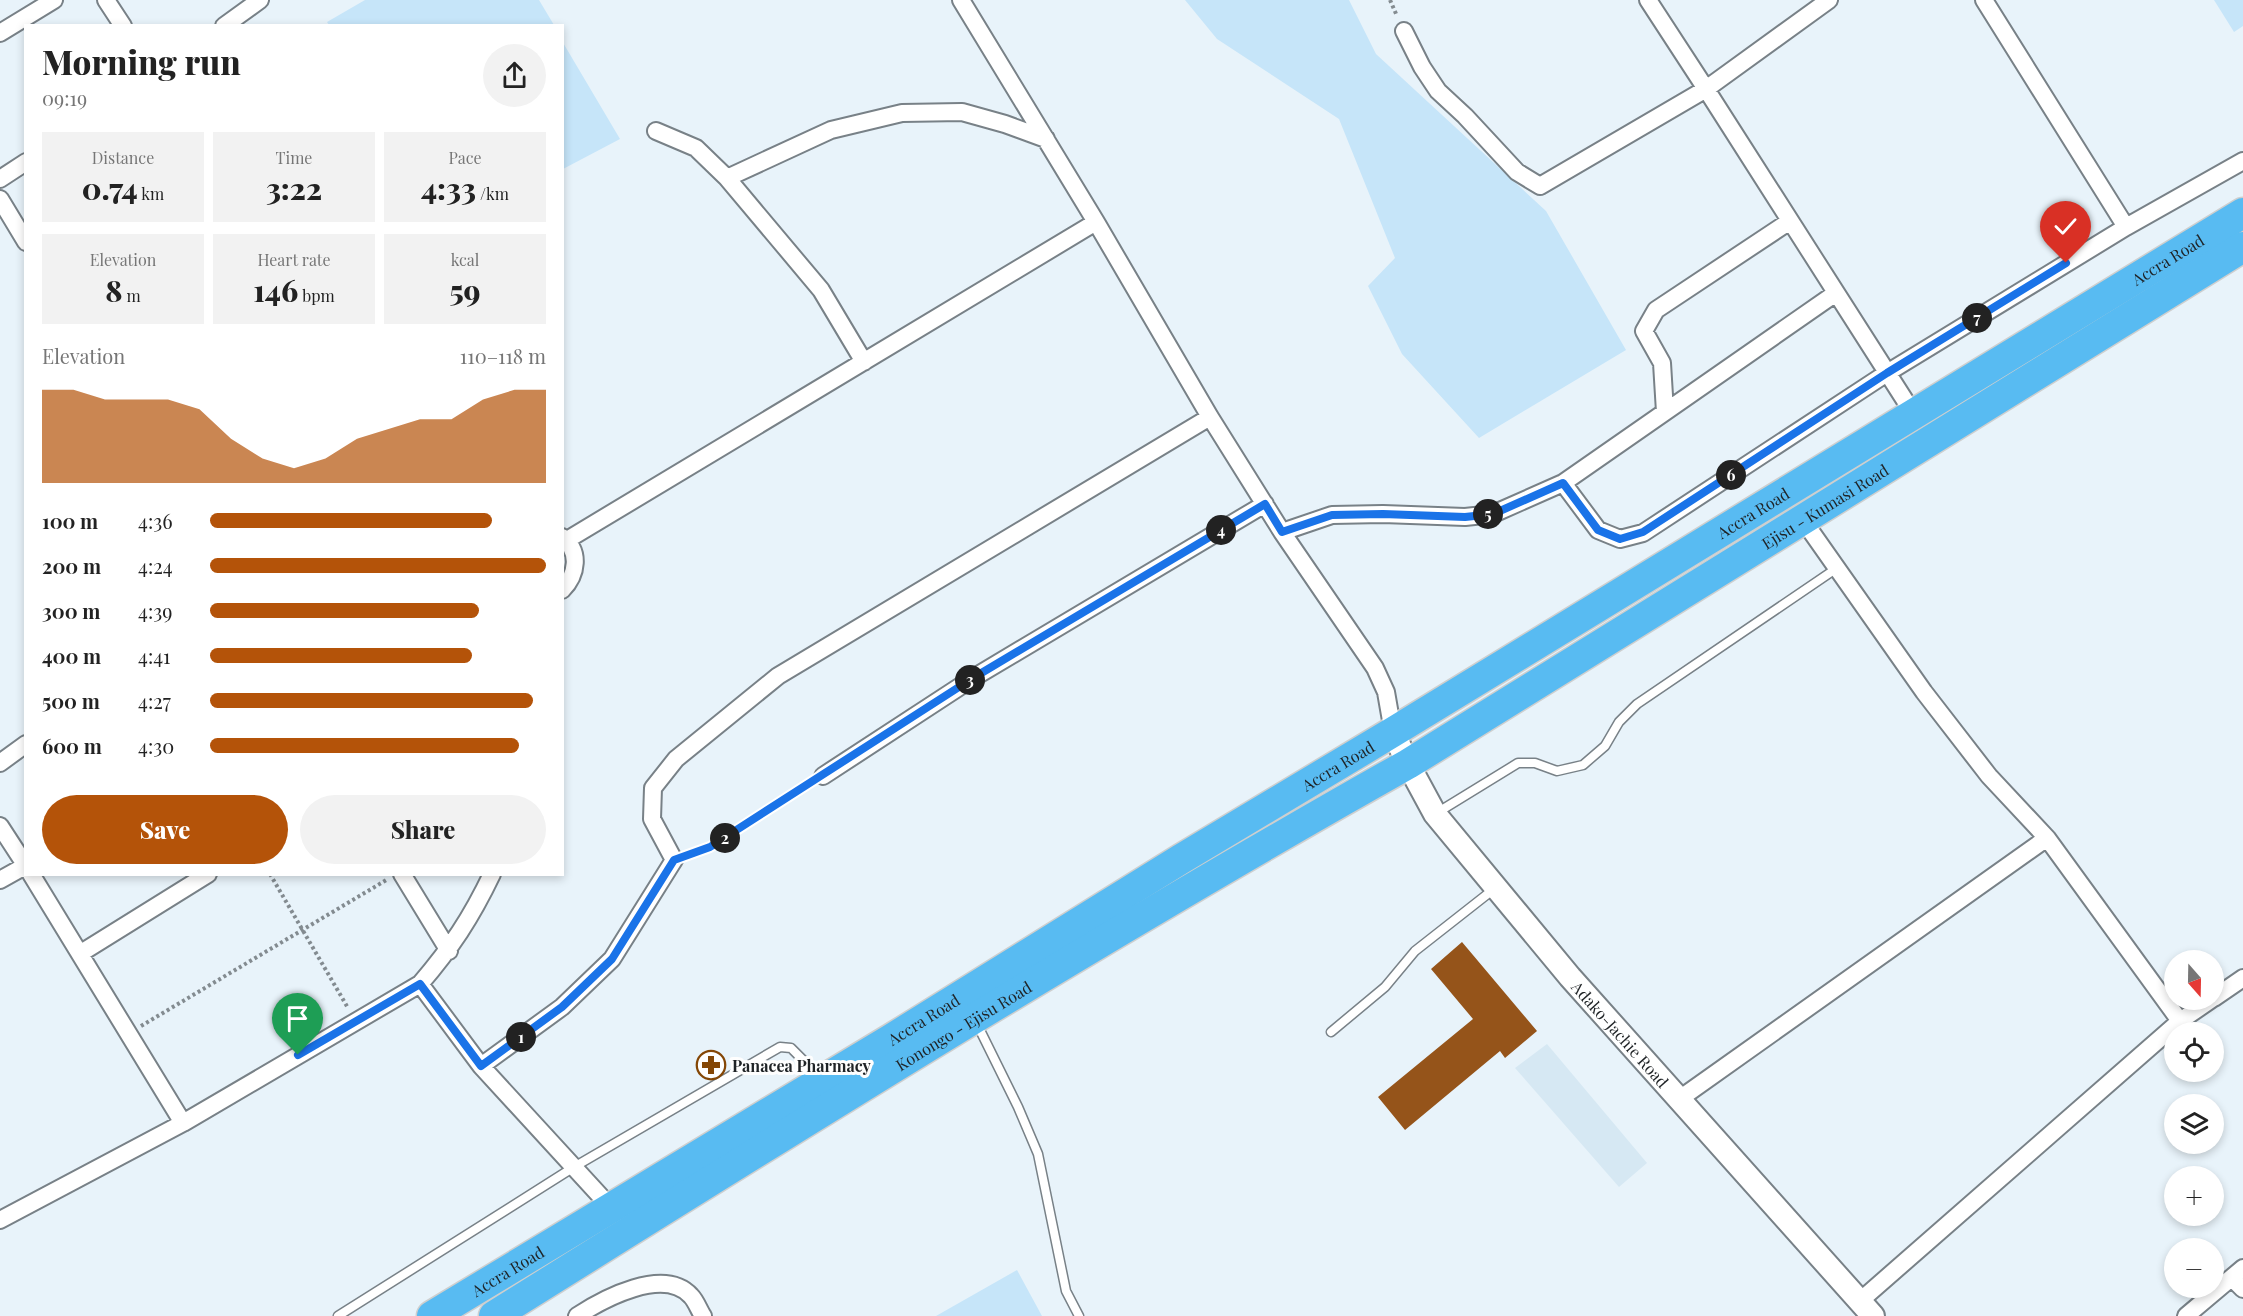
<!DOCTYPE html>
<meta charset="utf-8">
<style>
body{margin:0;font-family:"Playfair Display",serif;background:#f2f2f2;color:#222;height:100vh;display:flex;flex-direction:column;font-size:22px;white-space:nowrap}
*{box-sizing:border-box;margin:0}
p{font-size:20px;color:#767676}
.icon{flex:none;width:33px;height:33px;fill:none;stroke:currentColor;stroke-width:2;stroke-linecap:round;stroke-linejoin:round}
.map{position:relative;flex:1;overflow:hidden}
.panel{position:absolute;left:24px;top:24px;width:540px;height:852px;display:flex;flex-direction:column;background:#fff;border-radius:0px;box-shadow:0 3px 9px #0003}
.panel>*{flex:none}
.needle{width:39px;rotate:160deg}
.fabs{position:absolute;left:2164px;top:950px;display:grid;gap:12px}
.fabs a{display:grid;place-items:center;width:60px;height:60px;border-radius:50%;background:#fff;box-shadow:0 3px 9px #0003;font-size:30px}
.pin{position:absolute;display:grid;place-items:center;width:51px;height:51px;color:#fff;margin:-62px -26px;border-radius:50% 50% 50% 0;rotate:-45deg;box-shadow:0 0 6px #0007}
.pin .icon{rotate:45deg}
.km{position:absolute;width:30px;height:30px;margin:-15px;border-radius:50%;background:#222;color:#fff;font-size:16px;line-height:30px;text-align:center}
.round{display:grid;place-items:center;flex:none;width:63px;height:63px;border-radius:32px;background:#f2f2f2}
.summary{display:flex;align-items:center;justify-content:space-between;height:102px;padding:0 18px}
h1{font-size:33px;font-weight:800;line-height:45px}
.stats{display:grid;grid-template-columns:repeat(3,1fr);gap:9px;height:102px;padding:6px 18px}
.stats div{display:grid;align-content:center;border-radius:0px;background:#f2f2f2;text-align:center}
.stats b{font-size:30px;font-weight:800}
.stats small{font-size:16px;font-weight:400}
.stats p{font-size:16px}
.chart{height:168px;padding:12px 18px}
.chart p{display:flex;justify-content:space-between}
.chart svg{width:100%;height:108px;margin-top:6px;fill:#b45309;opacity:.7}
.action{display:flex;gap:12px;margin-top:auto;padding:12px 18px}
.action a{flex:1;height:69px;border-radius:36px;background:#b45309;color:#fff;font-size:24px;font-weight:800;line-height:69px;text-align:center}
.action a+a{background:#f2f2f2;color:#222}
ul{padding:0 18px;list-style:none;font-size:20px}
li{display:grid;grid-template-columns:96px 72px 1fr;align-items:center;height:45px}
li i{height:15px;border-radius:8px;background:#b45309}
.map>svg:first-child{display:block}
</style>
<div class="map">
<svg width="2243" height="1316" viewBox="0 0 2243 1316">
<rect width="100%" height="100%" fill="#e8f3fa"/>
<path fill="#d6e8f3" d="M1547,1044L1647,1163L1619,1187L1515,1068Z"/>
<path fill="#c6e5f9" d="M365,0H539L554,25H329L327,22Z
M1185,0H1349L1376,54L1546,211L1626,350L1479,438L1402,354L1368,286L1395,258L1339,119L1217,39Z
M2214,0H2243V26L2234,32Z
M562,41L620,139L563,169H562Z
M1017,1270L1042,1316H936Z"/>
<path fill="#95541a" d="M1462,942L1537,1031L1505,1058L1500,1051L1405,1130L1378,1097L1473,1019L1431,969Z"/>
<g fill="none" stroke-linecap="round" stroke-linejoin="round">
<g stroke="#788187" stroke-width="11">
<path id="lane" d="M1435,814L1518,763H1535L1557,771L1583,765L1605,746L1619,722L1637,704L1837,568
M976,1022L1018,1107L1038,1154L1066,1291L1079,1316
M1331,1032L1385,987L1415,951L1494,889
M338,1316L574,1167L780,1047L791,1048L819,1076"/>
</g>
<g stroke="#788187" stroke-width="20">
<path id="street" d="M106,0L123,26
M961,0L1096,222L1210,417L1282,532L1375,668L1386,692L1393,732
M1648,0L1706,89L1913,413
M1984,0L2126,227L2243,161
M224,26L260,0
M1404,31L1422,67L1438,91L1465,116L1517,172L1540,186L1706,89L1829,0
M0,33L54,0
M656,131L696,148L727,178L821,290L864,362
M727,178L831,130L902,113L962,112L1005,124L1046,139
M0,179L26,162
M0,199L26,242
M1665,412L1662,363L1644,331L1656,310L1790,221
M1563,483L1598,530L1620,539L1643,533L1887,373L2126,227
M1803,520L1924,692L1989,776L2047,838L2180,1021
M1282,532L1332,515L1383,514L1465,517L1493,514L1563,483L1836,293
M562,537C581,551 577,575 562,590
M567,540L1096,222
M0,763L26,744
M823,776L973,678L1265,504
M0,826L26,866
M31,874L183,1123
M402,874L449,951
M0,880L25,866
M81,953L208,874
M420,984L481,1066L615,1212
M2214,998L2243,978
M481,1066L562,1007L612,959L674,860L652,819L653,788L676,759L778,676L1210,417
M1678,1100L2047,838
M0,1220L183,1123L420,984C451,948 471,918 492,874
M2232,1278L2243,1289
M1860,1301L2180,1021L2212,999
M577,1316C603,1299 664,1266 691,1296C696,1301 699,1310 703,1316
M2186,1316L2243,1268"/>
</g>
<g stroke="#788187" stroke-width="26">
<g id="secondary">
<path id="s1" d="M1393,732L1408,764L1435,814L1570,977L1873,1316"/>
</g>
</g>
<g stroke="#cecfcf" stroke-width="33">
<g id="highway">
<path id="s2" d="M432,1316L891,1039L1181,859L1393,732L2243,213"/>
<path id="s3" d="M494,1316C796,1127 1098,938 1408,764L2243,247"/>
</g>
</g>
<path stroke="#838b90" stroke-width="4" stroke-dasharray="3 3" stroke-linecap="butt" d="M1390,0L1397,16
M689,855L710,847L810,785
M270,874L348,1008
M141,1026L388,879"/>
<use href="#lane" stroke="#fff" stroke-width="8"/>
<use href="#street" stroke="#fff" stroke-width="16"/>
<use href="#secondary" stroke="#fff" stroke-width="22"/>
<use href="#highway" stroke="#58bbf2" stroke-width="30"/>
</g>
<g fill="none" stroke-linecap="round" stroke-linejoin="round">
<g stroke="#fff" stroke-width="12">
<path id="route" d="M298,1055L420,984L481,1066L562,1007L612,959L674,860L710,847L973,678L1265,504L1282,532L1332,515L1383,514L1465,517L1493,514L1563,483L1598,530L1620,539L1643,532L1887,373L2066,263"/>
</g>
<use href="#route" stroke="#1a73e8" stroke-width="8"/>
</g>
<defs>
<g id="pharmacy-ring" transform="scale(1.5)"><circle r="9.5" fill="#fefefe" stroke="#844605" stroke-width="1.5"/><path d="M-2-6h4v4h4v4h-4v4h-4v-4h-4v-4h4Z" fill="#844605"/></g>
</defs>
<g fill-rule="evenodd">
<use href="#pharmacy-ring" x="711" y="1065"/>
</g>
<g text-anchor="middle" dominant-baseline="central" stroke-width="6" stroke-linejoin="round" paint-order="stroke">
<g font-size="16" fill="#1f2326" stroke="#fefefe">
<text stroke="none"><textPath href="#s2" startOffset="2032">Accra Road</textPath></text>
<text stroke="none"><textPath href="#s3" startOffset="1558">Ejisu - Kumasi Road</textPath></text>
<text stroke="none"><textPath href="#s2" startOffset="1546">Accra Road</textPath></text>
<text stroke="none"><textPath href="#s2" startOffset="1060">Accra Road</textPath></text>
<text stroke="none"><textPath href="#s2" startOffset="574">Accra Road</textPath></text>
<text stroke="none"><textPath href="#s3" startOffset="552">Konongo - Ejisu Road</textPath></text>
<text stroke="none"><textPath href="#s1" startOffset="380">Adako-Jachie Road</textPath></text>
<text stroke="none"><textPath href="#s2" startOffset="88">Accra Road</textPath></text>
</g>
<g font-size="16" font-weight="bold" fill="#1f2326" stroke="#fefefe" text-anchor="start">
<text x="732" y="1065">Panacea Pharmacy</text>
</g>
</g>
</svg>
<div class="fabs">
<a><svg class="needle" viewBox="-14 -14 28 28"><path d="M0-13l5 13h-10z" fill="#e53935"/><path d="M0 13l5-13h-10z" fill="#767676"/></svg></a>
<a><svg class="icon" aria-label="locate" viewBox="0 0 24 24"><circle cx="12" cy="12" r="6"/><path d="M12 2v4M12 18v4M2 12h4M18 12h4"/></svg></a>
<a><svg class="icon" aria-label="layers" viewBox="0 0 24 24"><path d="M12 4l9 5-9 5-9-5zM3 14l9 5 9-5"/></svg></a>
<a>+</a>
<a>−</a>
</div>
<div class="pin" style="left:298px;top:1055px;background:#1e9e55"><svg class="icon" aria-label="arrive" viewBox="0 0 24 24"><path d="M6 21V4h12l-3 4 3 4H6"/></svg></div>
<div class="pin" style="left:2066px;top:263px;background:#d93025"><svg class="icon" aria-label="check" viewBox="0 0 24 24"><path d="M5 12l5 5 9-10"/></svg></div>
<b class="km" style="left:521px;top:1037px">1</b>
<b class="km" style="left:725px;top:838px">2</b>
<b class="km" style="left:970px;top:680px">3</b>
<b class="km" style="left:1221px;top:530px">4</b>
<b class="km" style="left:1488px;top:514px">5</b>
<b class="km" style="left:1731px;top:475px">6</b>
<b class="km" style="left:1977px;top:318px">7</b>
<section class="panel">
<div class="summary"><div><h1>Morning run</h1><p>09:19</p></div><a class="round"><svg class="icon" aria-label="share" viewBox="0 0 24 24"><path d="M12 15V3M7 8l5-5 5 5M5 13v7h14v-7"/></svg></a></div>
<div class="stats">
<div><p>Distance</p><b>0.74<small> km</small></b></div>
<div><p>Time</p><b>3:22</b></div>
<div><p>Pace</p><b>4:33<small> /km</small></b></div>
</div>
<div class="stats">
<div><p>Elevation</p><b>8<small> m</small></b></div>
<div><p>Heart rate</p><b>146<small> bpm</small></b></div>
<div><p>kcal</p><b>59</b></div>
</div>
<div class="chart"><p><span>Elevation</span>110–118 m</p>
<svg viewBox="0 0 160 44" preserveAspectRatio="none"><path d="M0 44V6L10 6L20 10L30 10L40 10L50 14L60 26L70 34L80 38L90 34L100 26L110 22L120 18L130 18L140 10L150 6L160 6V44z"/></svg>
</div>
<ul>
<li><b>100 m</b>4:36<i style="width:84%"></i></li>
<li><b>200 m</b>4:24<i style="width:100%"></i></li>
<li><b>300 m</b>4:39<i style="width:80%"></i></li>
<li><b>400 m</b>4:41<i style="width:78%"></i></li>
<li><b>500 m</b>4:27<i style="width:96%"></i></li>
<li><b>600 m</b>4:30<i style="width:92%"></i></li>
</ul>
<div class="action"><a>Save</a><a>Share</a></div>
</section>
</div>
